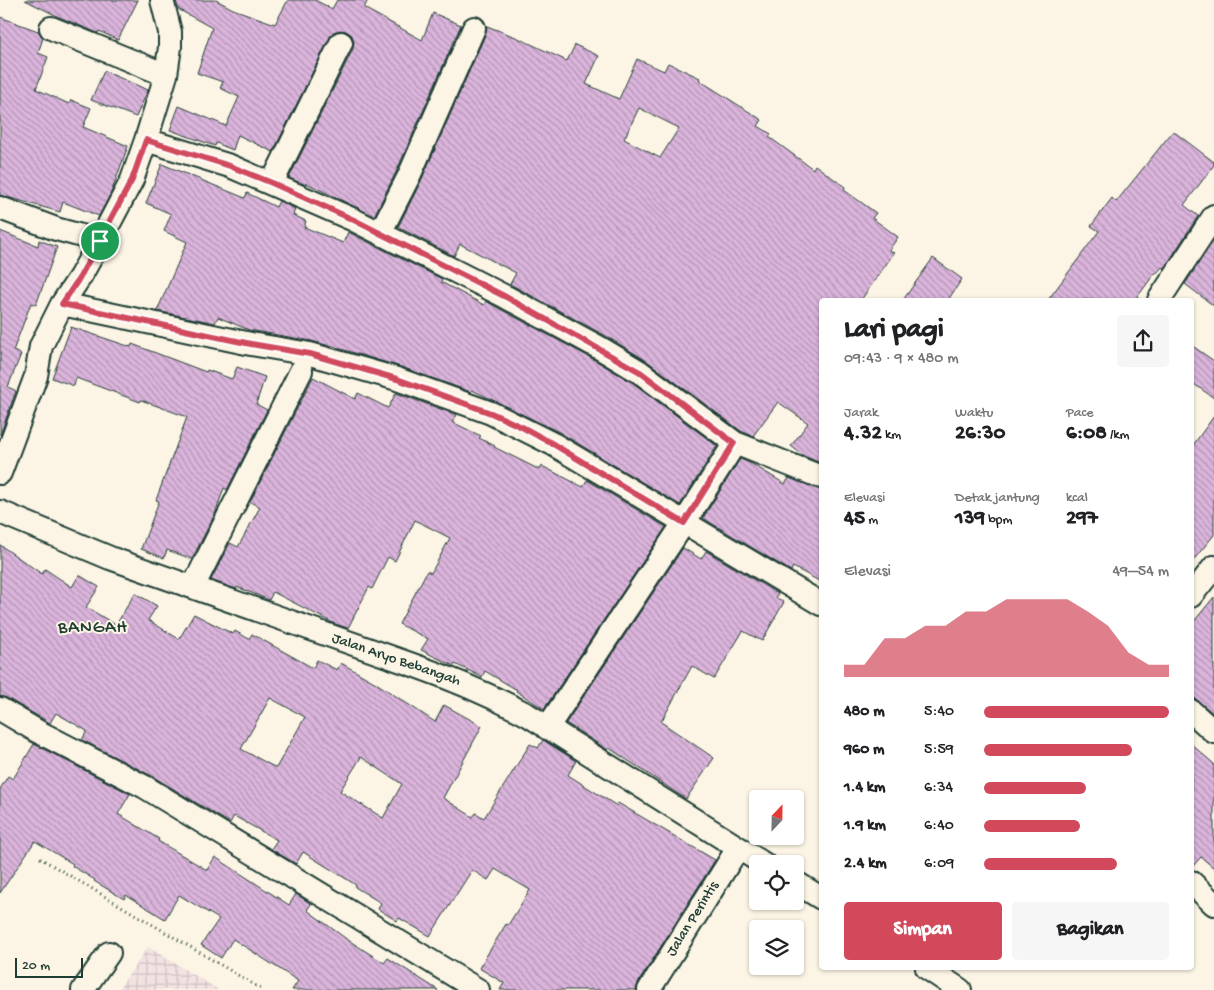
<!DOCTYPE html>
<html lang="id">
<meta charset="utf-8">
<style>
body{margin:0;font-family:"Gochi Hand",sans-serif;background:#f6f6f6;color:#202124;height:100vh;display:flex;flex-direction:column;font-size:19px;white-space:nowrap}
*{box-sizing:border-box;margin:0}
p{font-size:16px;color:#757577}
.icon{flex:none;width:28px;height:28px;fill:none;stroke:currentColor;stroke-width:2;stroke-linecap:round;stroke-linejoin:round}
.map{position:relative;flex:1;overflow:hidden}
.panel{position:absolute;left:819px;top:298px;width:375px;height:672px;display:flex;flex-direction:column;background:#fff;border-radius:5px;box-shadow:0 1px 4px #0004}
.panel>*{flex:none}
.needle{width:32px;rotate:22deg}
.buttons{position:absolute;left:749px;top:790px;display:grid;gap:10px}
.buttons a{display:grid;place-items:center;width:55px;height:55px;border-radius:5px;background:#fff;box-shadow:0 1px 4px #0004;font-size:25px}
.scale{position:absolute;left:15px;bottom:12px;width:68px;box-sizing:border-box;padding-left:5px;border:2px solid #1f3d34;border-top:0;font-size:14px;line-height:18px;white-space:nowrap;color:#1f3d34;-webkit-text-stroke:4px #fcf5e5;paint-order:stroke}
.pin{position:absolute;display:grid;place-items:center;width:42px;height:42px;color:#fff;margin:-21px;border:2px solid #fff;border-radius:50%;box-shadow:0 1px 5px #0007}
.round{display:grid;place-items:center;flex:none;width:52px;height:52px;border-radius:5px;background:#f6f6f6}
.overview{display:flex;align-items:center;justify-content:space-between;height:85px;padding:0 25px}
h1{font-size:28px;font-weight:700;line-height:38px}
.metrics{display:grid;grid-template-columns:repeat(3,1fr);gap:8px;height:85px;padding:5px 25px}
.metrics div{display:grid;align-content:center}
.metrics b{font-size:21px;font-weight:700}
.metrics small{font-size:14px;font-weight:400}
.metrics p{font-size:14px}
.chart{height:140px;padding:10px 25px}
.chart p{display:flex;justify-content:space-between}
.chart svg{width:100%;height:90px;margin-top:5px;fill:#d1495b;opacity:.7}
.primary-button{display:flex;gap:10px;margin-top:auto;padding:10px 25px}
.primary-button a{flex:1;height:58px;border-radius:5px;background:#d1495b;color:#fff;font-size:20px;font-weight:700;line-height:58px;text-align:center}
.primary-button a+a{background:#f6f6f6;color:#202124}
ul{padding:0 25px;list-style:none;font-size:16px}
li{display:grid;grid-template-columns:80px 60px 1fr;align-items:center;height:38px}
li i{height:12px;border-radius:6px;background:#d1495b}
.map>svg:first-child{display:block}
</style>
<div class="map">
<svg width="1214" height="990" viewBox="0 0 1214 990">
<defs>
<pattern id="industrial-grid" width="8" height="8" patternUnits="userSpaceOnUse" patternTransform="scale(1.25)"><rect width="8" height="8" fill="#f2e2e2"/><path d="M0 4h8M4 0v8" fill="none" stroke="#cfc3c2"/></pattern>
<pattern id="building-back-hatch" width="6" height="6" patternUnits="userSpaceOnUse" patternTransform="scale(1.25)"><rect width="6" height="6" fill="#dbb4dc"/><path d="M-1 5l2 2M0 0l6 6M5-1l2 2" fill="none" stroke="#b194b3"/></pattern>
</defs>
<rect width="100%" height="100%" fill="#fcf5e5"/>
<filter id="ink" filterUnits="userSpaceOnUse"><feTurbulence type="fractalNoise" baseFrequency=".02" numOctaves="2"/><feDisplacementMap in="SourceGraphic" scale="10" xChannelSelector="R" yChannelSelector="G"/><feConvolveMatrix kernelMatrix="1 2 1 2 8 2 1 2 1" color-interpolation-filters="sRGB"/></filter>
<g filter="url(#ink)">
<path fill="url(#industrial-grid)" d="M148,947L219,990H118Z"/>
<path fill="url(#building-back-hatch)" stroke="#1f3d34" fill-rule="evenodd" d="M25,0H138L118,40L99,31L98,33L59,17Z
M176,0H216L233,9L275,24L288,0H315L332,9L337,0H368L364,8L422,40L433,13L461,25L397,170L374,216L306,183V185L289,178L353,49L354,42L352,35L346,31L340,30L333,32L330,37L273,152L238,135L233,150L216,143L215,146L170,130L179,106L226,126L239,97L220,88L223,82L197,73L212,28L178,9Z
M0,17L38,31L43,38L38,53L48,57L36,89L69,104L71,100L91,108L83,127L128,146L111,193L99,216L63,202L60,212L0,195Z
M487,26L518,38L567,61L575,45L599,56L586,84L619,99L637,59L664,71L668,63L700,78L699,80L762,120L758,126L771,134L769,137L813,169L815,165L845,187L844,190L876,213L872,218L898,237L889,250L894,253L861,300H821V463L804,456L791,446L808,423L778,402L753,436L741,431L647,361L606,336L510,284L516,273L460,244L454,256L398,227L421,181L486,33ZM639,108L679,128L660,158L624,139Z
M104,71L148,90L136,117L91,100Z
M1173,131L1214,162V165L1184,205L1198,216L1164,269L1162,267L1156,274L1155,273L1135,300H1048L1099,231L1091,226L1112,198L1116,202Z
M162,164L245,198L247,193L276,207L279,201L295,209L293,215L306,221L304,227L343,243L348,232L442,279L441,282L484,305L486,301L500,309L593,359L633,383L717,446L680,505L559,432L472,390L471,392L401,367L338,348L331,345L330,346L312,341L249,330L218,317L215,323L157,311L187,242L164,231L171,214L146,203Z
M0,231L38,246L39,240L57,247L36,305L31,303L13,351L21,354L8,387L16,391L0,435Z
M1214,240V306L1185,284Z
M933,258L962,279L948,300H903Z
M71,327L131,347L132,344L206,372L207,370L232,379L237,367L265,377L256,404L267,410L227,490L224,488L215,514L192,559L167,550L164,558L141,549L159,501L156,500L187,417L141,400L140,402L76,378L74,386L52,378Z
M1191,345L1214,361V398L1191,382Z
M313,377L355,399L358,393L388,408L396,393L457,415L452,422L481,436L479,438L495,446L494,447L540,470L542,466L583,487L587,480L666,527L544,709L516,691L517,690L485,671L482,677L455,664L454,666L421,650L428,639L399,624L427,571L431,573L450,538L415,520L395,561L388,557L372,589L369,587L348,628L335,624L273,592L269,600L237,587L236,589L211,580L230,543L238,547L260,507L250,502Z
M1214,416V535L1191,563V448Z
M740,459L752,464L785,484L789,478L821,490V582L793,567L791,571L703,518Z
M0,545L42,574L45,569L72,587L79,575L99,587L86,607L116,625L135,593L157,606L148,620L179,639L194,614L233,634L235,631L249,639L252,634L313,668L317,660L337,670L341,663L376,683L435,722L444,705L482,726L443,798L473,817L476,813L484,818L530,744L538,748L543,740L576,761L568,775L617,806L618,803L715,860L638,983L636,990H500L504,983L479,968L506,924L508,925L530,890L495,869L488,880L472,870L430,936L399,918L397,921L378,909L381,903L355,887L356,885L303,852L296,864L271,849L277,840L234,816L230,823L152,776L82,740L87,731L56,713L50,723L7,698L0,696ZM270,698L305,717L276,768L241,749ZM361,757L402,784L383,818L340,791Z
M683,548L701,559L706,551L778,594L776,598L784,602L762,641L743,631L714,679L692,666L661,722L714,758L686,799L609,748L608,750L566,723Z
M1214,597V714L1191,695V625Z
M34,744L130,794L118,814L159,839L158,841L207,870L215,857L289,905L296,894L311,904L307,910L345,938L384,963L388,958L438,990H292L298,981L233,939L221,958L201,945L219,919L179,895L165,919L126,895L124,899L94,881L95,880L72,866L73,864L35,841L0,893V789L8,776L13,779Z
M1191,744L1214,764V868L1201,857L1191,868Z"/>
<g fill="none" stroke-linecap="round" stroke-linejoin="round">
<g stroke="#1f3d34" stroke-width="26">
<path id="minor" d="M51,28L166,75
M146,140L230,166L354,220L506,297L600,348L640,372L735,443L821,477
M272,183L341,43
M0,208L56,229L100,241
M380,233L409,176L474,28
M1159,300L1214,216
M62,304L251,344L310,354L397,379L491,413L553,444L821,604
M0,473L36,376L41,346L62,304L80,277L100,241L132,180L146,140L166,75L170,47V32L162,0
M0,512L110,558L413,665C453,679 490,695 528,715L764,864
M193,587L301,371
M1191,596L1214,567
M0,709L37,731L145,787L478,990
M1191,711L1214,732
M547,728L684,523L735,443
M795,882L821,898
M1191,882L1214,904
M927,968L960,990
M83,990L109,953
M649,990L738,848"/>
</g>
<path stroke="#1f3d34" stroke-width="3" stroke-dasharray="1 4" stroke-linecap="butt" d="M40,858L263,990"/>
<use href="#minor" stroke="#fcf5e5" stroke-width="22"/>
</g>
</g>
<g fill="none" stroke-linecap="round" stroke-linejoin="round" filter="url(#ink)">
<g stroke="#fff" stroke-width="10">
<path id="route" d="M146,140L230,166L272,183L354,220L506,297L640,372L734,443L684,523L553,444L522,427L491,413L397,379L310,354L251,344L62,304L80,277L132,180Z"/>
</g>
<use href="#route" stroke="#d1495b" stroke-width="6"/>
</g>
<g text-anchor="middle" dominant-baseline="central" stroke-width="4" stroke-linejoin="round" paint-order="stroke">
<g font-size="15" fill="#1f3d34" stroke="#fcf5e5">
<text transform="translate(396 660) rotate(19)">Jalan Aryo Bebangah</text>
<text transform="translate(693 919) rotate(-58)">Jalan Perintis</text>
</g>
<g font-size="18" letter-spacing="1" fill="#1f3d34" stroke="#fcf5e5">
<text x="93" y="628">BANGAH</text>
</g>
</g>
</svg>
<div class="buttons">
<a><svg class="needle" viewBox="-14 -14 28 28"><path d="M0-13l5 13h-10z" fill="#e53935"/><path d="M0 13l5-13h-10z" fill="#757577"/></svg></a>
<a><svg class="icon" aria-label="locate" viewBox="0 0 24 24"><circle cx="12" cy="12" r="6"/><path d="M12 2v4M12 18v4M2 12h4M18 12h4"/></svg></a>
<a><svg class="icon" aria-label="layers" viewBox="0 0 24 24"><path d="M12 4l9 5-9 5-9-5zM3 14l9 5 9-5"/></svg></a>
</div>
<div class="scale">20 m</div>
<div class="pin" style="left:100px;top:241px;background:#1e9e55"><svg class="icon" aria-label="arrive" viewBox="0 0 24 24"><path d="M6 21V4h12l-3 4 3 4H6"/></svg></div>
<section class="panel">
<div class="overview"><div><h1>Lari pagi</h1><p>09:43 · 9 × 480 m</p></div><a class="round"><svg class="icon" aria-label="share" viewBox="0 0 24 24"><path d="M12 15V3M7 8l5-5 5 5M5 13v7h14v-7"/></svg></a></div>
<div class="metrics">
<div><p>Jarak</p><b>4.32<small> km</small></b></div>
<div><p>Waktu</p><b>26:30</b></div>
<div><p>Pace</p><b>6:08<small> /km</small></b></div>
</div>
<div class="metrics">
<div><p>Elevasi</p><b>45<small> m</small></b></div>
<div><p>Detak jantung</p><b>139<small> bpm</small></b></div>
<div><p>kcal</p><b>297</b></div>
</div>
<div class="chart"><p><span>Elevasi</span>49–54 m</p>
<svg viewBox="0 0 160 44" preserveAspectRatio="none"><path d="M0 44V38L10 38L20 25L30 25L40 19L50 19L60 12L70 12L80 6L90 6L100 6L110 6L120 12L130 19L140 32L150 38L160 38V44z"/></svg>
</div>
<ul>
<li><b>480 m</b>5:40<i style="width:100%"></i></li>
<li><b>960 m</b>5:59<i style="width:80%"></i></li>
<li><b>1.4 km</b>6:34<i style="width:55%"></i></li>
<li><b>1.9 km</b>6:40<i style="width:52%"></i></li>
<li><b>2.4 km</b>6:09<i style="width:72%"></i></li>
</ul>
<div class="primary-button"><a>Simpan</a><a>Bagikan</a></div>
</section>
</div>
